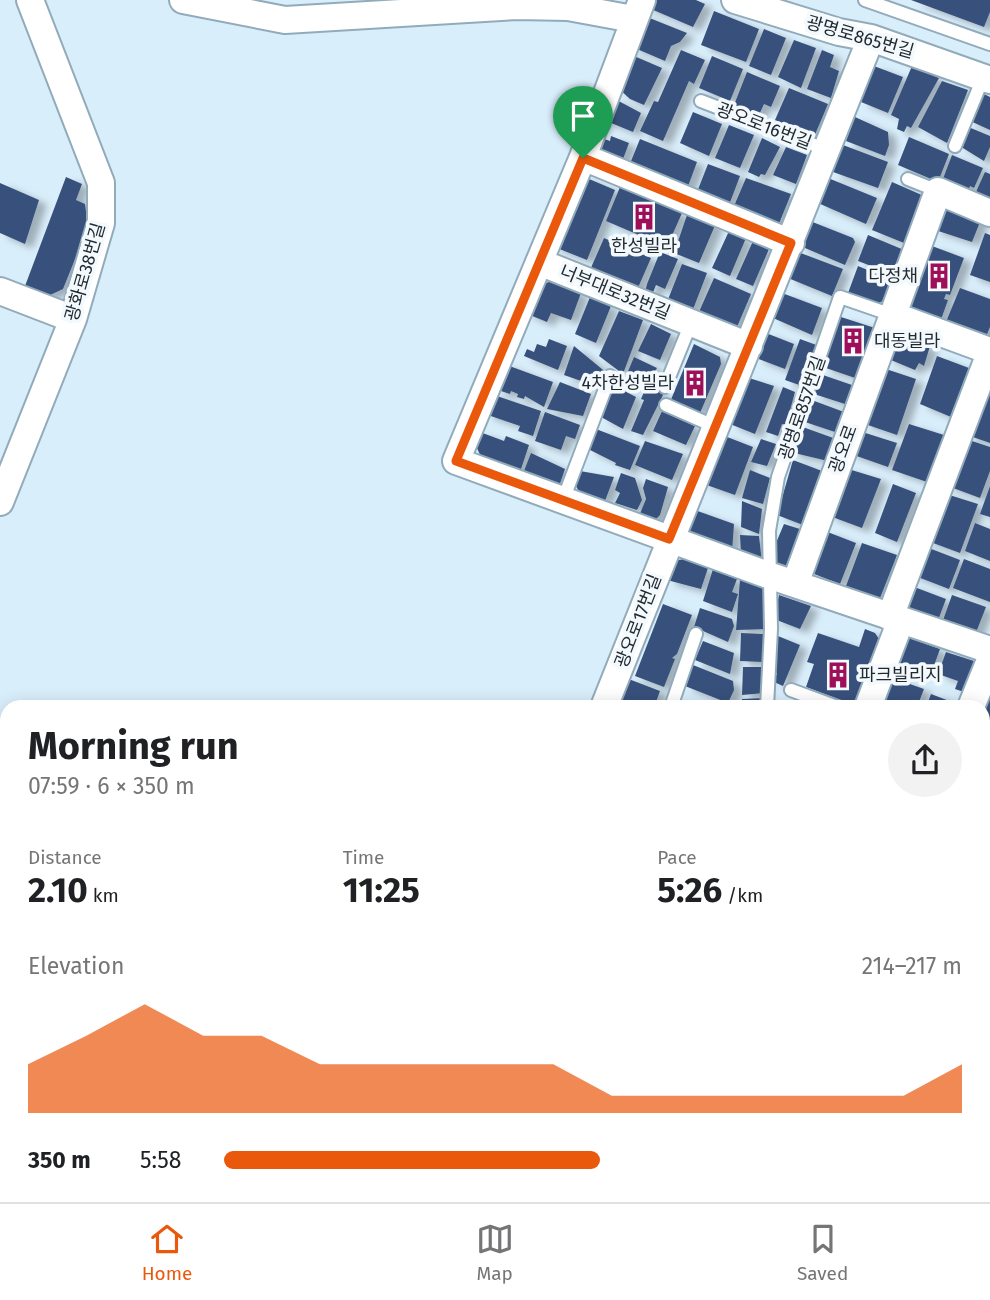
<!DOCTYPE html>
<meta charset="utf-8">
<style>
body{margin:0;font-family:"Fira Sans","Noto Sans KR",sans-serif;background:#f2f2f2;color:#202124;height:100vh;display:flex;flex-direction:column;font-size:26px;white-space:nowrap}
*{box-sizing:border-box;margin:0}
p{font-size:23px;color:#757577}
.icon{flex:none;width:38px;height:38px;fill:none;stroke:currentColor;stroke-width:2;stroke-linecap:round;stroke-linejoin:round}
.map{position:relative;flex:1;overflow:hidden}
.panel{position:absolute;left:0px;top:700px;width:990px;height:502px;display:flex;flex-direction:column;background:#fff;border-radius:21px 21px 0 0;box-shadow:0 4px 18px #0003}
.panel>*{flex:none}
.pin{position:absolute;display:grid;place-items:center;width:60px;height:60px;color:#fff;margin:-72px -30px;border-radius:50% 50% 50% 0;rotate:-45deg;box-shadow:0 0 7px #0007}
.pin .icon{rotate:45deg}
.round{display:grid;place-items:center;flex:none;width:74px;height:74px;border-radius:37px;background:#f2f2f2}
.headline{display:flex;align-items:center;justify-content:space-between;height:119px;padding:0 28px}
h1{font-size:38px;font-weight:700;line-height:52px}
.metrics{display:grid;grid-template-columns:repeat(3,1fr);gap:10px;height:119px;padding:7px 28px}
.metrics div{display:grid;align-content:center}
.metrics b{font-size:35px;font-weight:700}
.metrics small{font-size:19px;font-weight:400}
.metrics p{font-size:19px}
.chart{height:196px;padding:14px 28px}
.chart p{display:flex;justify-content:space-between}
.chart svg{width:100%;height:126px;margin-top:7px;fill:#ea580c;opacity:.7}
ul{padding:0 28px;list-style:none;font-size:23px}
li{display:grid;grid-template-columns:112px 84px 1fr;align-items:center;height:52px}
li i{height:18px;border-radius:9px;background:#ea580c}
.dock{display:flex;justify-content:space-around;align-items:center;height:98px;border-top:2px solid #e0e0e0;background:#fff;font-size:19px;color:#757577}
.dock a{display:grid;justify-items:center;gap:4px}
.dock .active{color:#ea580c}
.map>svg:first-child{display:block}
</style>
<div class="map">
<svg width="990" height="1202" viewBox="0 0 990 1202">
<defs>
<filter id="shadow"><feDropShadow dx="8" dy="4.5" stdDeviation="3.5" flood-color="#0004"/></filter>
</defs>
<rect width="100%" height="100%" fill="#d9eefb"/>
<path fill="#c2c2f1" d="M361,1195H466L463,1202H379Z"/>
<path fill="#38517b" filter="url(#shadow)" d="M647,0H696L705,4L693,27L644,6Z
M911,0H990V12L984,27Z
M714,11L759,29L746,62L701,45Z
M642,15L687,33L680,42L671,46L665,61L630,46Z
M764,29L786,38L771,75L749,66Z
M794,40L816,48L801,88L778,77Z
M681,50L705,60L694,84L689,81L663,141L640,131L654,101L658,102Z
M822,50L834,55L830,67L839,71L831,98L807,89Z
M627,53L662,68L644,105L630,99L617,87Z
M712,56L743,69L730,101L699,88Z
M874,66L903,77L888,113L861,102Z
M912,66L939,78L911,128L907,126L904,132L897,129L899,119L891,115Z
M747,72L780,86L771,107L764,104L759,115L734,105Z
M942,81L968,90L947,143L918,127Z
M789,88L828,104L814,137L775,120Z
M980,92L990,97V130L968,120Z
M613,98L641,113L633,132L604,120Z
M693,112L722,124L709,156L680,143Z
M855,117L888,132L889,145L885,156L846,141Z
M729,125L754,135L740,168L715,158Z
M966,126L990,136V147L984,161L958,145Z
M611,136L629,143L620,167L595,149L598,137L610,141Z
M909,137L949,154L938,182L898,165Z
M762,138L780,147L765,175L761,174L759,177L748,172Z
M640,139L697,162L687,189L629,166Z
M843,145L888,162L878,188L833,172Z
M786,147L807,155L796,184L773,175Z
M952,155L983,168L974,188L970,186L968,192L941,184Z
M708,164L740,176L729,205L697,192Z
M985,172L990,174V201L975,194Z
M582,176L615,190L587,260L552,246Z
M66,177L82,184L76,200L85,204L88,227L63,289L48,296L25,286Z
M746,178L791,194L778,226L734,206Z
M828,178L877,198L866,224L818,203Z
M892,182L924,196L917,223L913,222L904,243L872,230Z
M0,183L39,200L25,244L0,233Z
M620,187L682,213L667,247L606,221Z
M948,204L982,217L972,242L932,229Z
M688,212L716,223L699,263L674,253Z
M810,221L853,238L855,242L845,265L798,245Z
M729,231L746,238L730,276L712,268Z
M985,233L990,235V282L970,275Z
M868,235L904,250L897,267L890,265L887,272L858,261Z
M604,238L651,258L637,290L590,270Z
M753,241L769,249L753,286L736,279Z
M932,246L964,258L950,295L946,294L944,299L948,300L938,328L905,315Z
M660,252L678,259L665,289L656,285L652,295L645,292L647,284Z
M798,252L843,269L832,296L788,278Z
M682,264L707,273L692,312L667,302Z
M858,266L894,281L884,300L879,303L848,293Z
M714,278L751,294L737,327L732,328L698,314Z
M554,281L581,293L571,320L551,313L547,322L525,313L536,285Z
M960,288L990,299V327L983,344L943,329Z
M782,293L822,308L812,335L773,318Z
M590,297L611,306L596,343L575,334Z
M619,311L643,320L623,374L599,356Z
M841,317L878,329L858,379L823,367Z
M651,324L671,334L660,360L638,351Z
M766,333L794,344L785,369L756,358Z
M895,333L930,346L924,366L919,363L915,370L886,358Z
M549,339L567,346L558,370L524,356L527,349L534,352L537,344L546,347Z
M800,339L819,346L805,387L785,380Z
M694,344L720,357L721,364L700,413L670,402Z
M574,346L608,374L601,388L564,375Z
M937,356L969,368L951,417L920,404Z
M634,357L657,368L646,386L641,384L640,387L624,381Z
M504,364L553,382L544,407L525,396L524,399L517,397L518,394L511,391L510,394L495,389Z
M883,368L916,379L897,435L862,423Z
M820,374L852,385L845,404L814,394Z
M990,375V443L967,435Z
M749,378L774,386L755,434L730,424Z
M560,382L591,394L583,416L547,409Z
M613,385L636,397L623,429L601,417Z
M783,387L795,392L786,425L782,424L778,436L766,432Z
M649,388L664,393L643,435L631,431L644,400L641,399L644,392L648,393Z
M491,394L541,411L533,436L518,431L520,426L485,414Z
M809,399L844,412L838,433L802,421Z
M662,411L695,426L686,445L653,431Z
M545,412L580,425L575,439L566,436L561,450L535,441Z
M909,424L944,435L927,482L892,470Z
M800,426L836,439L828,461L790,452Z
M596,429L640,446L630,470L615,465L616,463L588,449Z
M856,430L897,443L888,467L848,453Z
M480,432L504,441L506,436L529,445L519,475L483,461L475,444Z
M722,435L753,447L735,495L701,483Z
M963,438L990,447V471L980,498L945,485Z
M761,439L776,444L767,466L751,462Z
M645,441L683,454L672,480L635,465Z
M531,453L565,469L558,489L522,476Z
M793,460L822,471L803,525L777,515Z
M845,468L881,479L862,528L827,515Z
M750,470L770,478L763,504L742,498Z
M580,471L614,477L605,501L580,494L575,484Z
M621,473L635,478L642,500L637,510L615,503L620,493L615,490Z
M646,479L668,487L660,515L653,522L639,516L646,499L643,488Z
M893,484L916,493L897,542L875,533Z
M990,486V517L980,514Z
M943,493L978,504L960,553L925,540Z
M742,501L762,509L759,534L741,527Z
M692,509L734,524L732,552L691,537L685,526Z
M975,523L990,529V561L965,551Z
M784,524L803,530L787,569L774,568L773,550Z
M825,531L856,543L840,584L809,572Z
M740,535L759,536L762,563L741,555Z
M862,543L897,555L880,598L846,586Z
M921,545L960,560L949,589L910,574Z
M684,559L708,568L701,589L667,580L673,561Z
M964,559L990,569V602L953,588Z
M713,569L737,579L732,592L738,594L732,612L703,601Z
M740,579L763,585L768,629L736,630Z
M909,585L946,599L937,623L901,610Z
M779,595L811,606L800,629L774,619Z
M952,595L986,607L975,635L942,623Z
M663,604L692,615L677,654L672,658L675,659L664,687L635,676Z
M700,608L732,619L734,626L728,642L694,627Z
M865,629L875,633L879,639L855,705L806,687L814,664L807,662L818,633L859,647Z
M741,633L763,634V662L740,661Z
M778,636L800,645L783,686L774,682L777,673L772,671V655Z
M909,638L940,649L932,671L922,667L919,675L891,665L899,642Z
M703,641L734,653L730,674L695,660Z
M946,652L974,661L976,669L967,693L955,689L958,681L938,674Z
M693,665L733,681L734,690L728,703L685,686Z
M743,667H764V693L742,695Z
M890,677L924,689L917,707H892L881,703Z
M626,678L660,691L656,702L641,707L618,701Z
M990,689V778L988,782L984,780V707Z
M931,694L965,707H926Z
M764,698V707H742V699Z
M990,807V863L984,861V824Z
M990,916V989L984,991V918Z
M990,1012V1048H987L984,1013Z
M984,1097H990V1116L984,1134Z
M214,1195H280L288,1199L287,1202H211Z
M549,1195H590L588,1202H547Z
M694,1195H733L736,1197L731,1202H701Z
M752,1195H779L777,1202H746Z
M902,1195H961L958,1202H918Z"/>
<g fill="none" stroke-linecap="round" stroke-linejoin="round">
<g stroke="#92abbb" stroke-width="16">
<path id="lane" d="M865,0L990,44
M701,101L827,150
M955,146L983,78
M908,179L938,191
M665,387L691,323
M666,405L716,427
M563,500L610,376
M791,690L837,707
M671,707L696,634
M767,707L771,629L769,531L778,477L840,297L892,315
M984,1050H990
M984,1085L990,1084
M303,1202L304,1195"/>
</g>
<g stroke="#92abbb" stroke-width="30">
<path id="street" d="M183,0L285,20L517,6L568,7L633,19
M642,0L583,157L456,461L768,575L990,650
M735,0L839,32L871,38L990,80
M583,157L791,243
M539,262L749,346
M0,291L73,319
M892,315L990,351
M0,502L73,319L101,223V183L30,0
M795,584L938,191L990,213
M890,617L990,353
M604,707L871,38
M868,707L901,620
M971,707L990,660
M984,995L990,994
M858,1195L876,1202
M200,1202L202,1195
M502,1202L504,1195
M606,1202L608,1195
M786,1202L789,1195"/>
</g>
<g stroke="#92abbb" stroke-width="40">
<path id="secondary" d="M0,1195L18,1202"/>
</g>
<use href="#lane" stroke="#fff" stroke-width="12"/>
<use href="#street" stroke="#fff" stroke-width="26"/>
<use href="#secondary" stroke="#fff" stroke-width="37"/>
</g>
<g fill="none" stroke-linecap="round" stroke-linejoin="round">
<g stroke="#fff" stroke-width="14">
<path id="route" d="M583,158L791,243L669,539L456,461Z"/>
</g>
<use href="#route" stroke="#ea580c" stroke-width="9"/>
</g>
<defs>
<g id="building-bare" transform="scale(2.1)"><path d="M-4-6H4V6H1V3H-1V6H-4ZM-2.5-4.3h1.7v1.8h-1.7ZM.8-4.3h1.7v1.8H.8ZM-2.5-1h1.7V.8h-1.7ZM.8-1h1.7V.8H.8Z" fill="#9f0f59" stroke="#f3f9fc" stroke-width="2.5" paint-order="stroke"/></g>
</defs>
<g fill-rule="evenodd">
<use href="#building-bare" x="644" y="217"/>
<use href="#building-bare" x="939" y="276"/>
<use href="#building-bare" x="853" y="341"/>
<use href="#building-bare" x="695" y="383"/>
<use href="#building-bare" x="838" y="675"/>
</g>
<g text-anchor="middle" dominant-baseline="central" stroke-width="7" stroke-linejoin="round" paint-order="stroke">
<g font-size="18" fill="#1f292f" stroke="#f3f9fc">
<text transform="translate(860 37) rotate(16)">광명로865번길</text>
<text transform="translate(764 126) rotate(21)">광오로16번길</text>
<text transform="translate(85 272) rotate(-74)">광화로38번길</text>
<text transform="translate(615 292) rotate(22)">너부대로32번길</text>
<text transform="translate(802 408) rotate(-71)">광명로857번길</text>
<text transform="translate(843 449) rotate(-70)">광오로</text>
<text transform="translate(638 621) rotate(-69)">광오로17번길</text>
</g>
<g font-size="18" fill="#1f292f" stroke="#f3f9fc" text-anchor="end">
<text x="644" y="246" text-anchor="middle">한성빌라</text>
<text x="918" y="276">다정채</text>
<text x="874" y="341" text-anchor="start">대동빌라</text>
<text x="674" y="383">4차한성빌라</text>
<text x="859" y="675" text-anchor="start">파크빌리지</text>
</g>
</g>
</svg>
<div class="pin" style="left:583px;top:158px;background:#1e9e55"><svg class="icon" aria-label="arrive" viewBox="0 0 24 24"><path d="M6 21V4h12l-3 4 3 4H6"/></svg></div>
<section class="panel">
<div class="headline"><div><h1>Morning run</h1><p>07:59 · 6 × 350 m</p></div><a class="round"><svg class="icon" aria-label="share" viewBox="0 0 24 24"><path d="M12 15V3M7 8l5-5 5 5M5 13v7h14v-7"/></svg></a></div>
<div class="metrics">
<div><p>Distance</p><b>2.10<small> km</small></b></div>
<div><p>Time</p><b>11:25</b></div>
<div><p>Pace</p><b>5:26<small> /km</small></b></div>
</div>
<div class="chart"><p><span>Elevation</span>214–217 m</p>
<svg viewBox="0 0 160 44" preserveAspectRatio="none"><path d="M0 44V27L10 17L20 6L30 17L40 17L50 27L60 27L70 27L80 27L90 27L100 38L110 38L120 38L130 38L140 38L150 38L160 27V44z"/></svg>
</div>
<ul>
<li><b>350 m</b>5:58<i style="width:51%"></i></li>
</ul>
</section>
</div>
<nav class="dock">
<a class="active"><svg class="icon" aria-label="home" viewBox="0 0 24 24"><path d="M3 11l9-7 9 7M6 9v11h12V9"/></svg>Home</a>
<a><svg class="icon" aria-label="map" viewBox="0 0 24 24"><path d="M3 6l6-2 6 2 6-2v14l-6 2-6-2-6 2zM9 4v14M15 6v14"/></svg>Map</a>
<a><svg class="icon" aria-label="saved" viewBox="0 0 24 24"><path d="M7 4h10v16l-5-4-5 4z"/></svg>Saved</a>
</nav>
